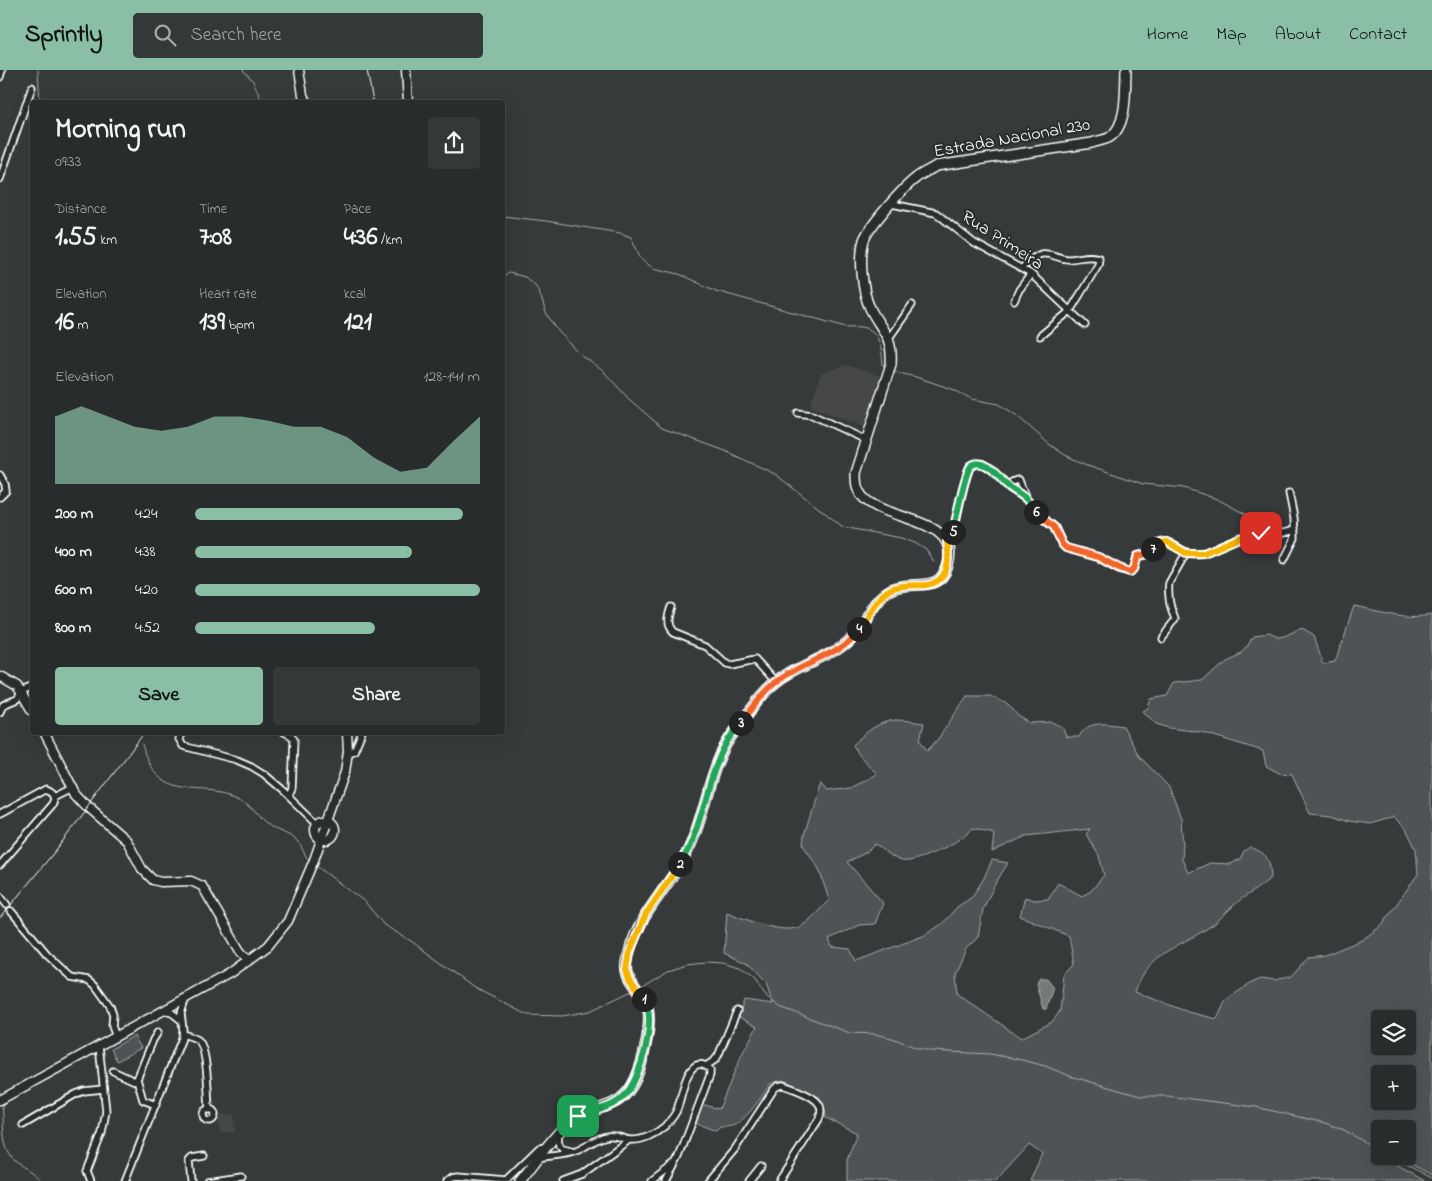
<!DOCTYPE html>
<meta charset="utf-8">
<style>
body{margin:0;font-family:"Indie Flower",sans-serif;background:#353838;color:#f1f3f6;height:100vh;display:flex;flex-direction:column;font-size:19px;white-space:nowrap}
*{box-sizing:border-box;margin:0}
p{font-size:16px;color:#a5a7a9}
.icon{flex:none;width:28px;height:28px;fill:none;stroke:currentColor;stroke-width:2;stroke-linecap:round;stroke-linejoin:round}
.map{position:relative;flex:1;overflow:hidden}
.details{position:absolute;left:30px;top:30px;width:475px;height:635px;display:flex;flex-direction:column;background:#292c2c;border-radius:5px;box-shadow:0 5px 20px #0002,0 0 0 1px #454848}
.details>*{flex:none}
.tools{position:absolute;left:1371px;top:940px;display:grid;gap:10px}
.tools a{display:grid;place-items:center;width:45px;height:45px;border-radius:5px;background:#292c2c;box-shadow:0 5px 20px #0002,0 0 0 1px #454848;font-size:25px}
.pin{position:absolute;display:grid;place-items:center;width:42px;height:42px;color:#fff;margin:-21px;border-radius:10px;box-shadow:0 2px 8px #0006}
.km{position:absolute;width:25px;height:25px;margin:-12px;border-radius:50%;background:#222;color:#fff;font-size:14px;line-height:25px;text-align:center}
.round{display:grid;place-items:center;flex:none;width:52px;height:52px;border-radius:5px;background:#353838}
.overview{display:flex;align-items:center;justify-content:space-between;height:85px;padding:0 25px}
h1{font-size:28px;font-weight:800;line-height:38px}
.stats{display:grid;grid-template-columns:repeat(3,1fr);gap:8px;height:85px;padding:5px 25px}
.stats div{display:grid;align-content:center}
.stats b{font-size:25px;font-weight:800}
.stats small{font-size:14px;font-weight:400}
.stats p{font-size:14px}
.chart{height:140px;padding:10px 25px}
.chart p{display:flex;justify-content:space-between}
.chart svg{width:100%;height:90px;margin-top:5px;fill:#8abfa5;opacity:.7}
.cta{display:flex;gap:10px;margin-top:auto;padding:10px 25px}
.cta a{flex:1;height:58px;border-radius:5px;background:#8abfa5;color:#111;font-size:20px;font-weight:800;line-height:58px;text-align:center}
.cta a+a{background:#353838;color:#f1f3f6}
ul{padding:0 25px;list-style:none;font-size:16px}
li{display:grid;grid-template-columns:80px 60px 1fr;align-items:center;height:38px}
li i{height:12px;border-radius:6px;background:#8abfa5}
header{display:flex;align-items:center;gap:30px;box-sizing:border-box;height:70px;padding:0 25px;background:#8abfa5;color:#111}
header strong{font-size:24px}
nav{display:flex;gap:28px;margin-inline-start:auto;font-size:18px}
.search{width:350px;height:45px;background:#353838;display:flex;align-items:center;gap:12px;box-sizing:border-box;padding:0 18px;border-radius:5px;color:#a5a7a9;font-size:19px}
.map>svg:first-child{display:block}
</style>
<header>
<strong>Sprintly</strong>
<div class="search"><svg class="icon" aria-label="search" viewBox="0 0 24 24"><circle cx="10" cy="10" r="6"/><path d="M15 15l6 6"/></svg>Search here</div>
<nav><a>Home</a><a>Map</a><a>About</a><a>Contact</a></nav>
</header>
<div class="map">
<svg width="1432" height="1111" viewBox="0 0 1432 1111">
<rect width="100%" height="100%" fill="#373a3b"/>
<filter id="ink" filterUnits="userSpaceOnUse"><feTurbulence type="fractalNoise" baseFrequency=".02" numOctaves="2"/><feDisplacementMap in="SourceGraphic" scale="10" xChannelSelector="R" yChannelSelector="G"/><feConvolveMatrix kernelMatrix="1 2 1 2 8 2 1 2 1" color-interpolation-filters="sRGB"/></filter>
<g filter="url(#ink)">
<path fill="#444748" d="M846,295L880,306L864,357L810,336L821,303Z
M234,1044L235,1062L220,1063L218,1045Z"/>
<path fill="#505354" stroke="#a8a9aa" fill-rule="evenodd" d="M1354,536C1380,541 1406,550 1432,545V1105L1401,1089V1086H1408V1059H1380V1086H1398L1394,1094L1425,1111H1030L1042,1084L1029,1075L996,1111H847V1090L857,1063L826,1048L825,1039L819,1027L783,1010L770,1014C763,1025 745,1052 732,1056C729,1057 723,1057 720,1057L716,1061L695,1053L701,1034L719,1039L742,984L757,957L739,947L744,930L773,934L766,914L746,893L724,883L727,842C745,849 786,867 803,855C812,849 821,838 829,830L819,799L803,775L804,765L820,713L827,721L851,718L877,704L860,686L853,675C864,663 879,651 896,650C905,650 915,652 924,653L920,670L927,681L938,669L967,626H990L1008,634L1018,646L1030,653L1052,652L1063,658L1066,667H1079C1088,649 1107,654 1123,656L1139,686L1169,717L1181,749L1183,776L1182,789L1188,803L1210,793L1231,794L1240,789L1244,781L1250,777C1268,784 1270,789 1271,808C1263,814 1254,821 1246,826C1234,833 1225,845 1214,854C1183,876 1148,881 1135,922L1188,942L1217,949L1226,930L1251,913L1260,909L1274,911L1291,907L1309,887L1325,885L1362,870L1381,856L1418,804L1416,779L1406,759L1394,747L1370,754L1349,751L1332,745L1310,743L1292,704L1279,703L1266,696L1263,681L1201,662L1169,658L1156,654L1143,641L1148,638L1151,629L1167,626L1174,613L1202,610L1225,589L1241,582L1246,577L1252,567L1266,565L1275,569L1282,568L1302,560L1314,567L1323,593L1335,591ZM973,758L994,763L992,782L1026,766L1090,759L1086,764L1099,786L1104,805L1091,821L1082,826L1058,813L1048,829L1034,830L1025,827L1020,846L1069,866L1074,894L1064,905L1060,941L1052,952L1021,968L957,924L955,903L966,879L978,867L983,839L995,814L1008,793L992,790L983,810L971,828L957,837L942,854L923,866L856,891L850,879L832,877L829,869L859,855L875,854L883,833L847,792L867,782L875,774C883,779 893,789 902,791C915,794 965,770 973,758ZM1380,949H1408V976H1380ZM1380,1004H1408V1031H1380Z
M134,966L141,978L117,991L111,979Z"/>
<path fill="#767879" stroke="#adaeaf" d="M1039,909H1046L1053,918L1046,939H1043L1036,914Z"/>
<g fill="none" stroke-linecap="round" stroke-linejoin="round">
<path stroke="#adaeaf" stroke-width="1" d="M38,0L40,32
M243,0L253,11L262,32
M502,146L546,151L620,163L631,167L641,189L653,198L679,204L716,221L846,257C852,257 860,256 866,258C880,262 882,282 883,295L887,297
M502,206L509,203L525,207L535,215L539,221L546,243L558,261L581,285L603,301L629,329L662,358L723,380L775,404L843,457L901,468L915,473L926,480L934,492
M893,300L899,303L916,307L952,319L972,329L999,334L1016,345L1049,374L1065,385L1085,394L1143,414L1184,418L1217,429L1249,446
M139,662L140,664
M142,674C159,743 209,704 246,733C255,740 261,752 271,757C279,762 291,764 298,772C303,778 304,786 310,791
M315,795L365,832L384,855L411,871L475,918L527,945L562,946L590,941L634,920
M640,917L668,900L687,894L706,892L723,893L740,898L755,910L765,925L780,937L850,963L875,964L892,968L917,978L931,981L990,984L1022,990L1045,996L1070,1006L1140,1026H1167L1256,1037L1325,1053L1344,1060L1380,1081
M0,1022V1025
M2,1035C5,1058 0,1077 16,1092C25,1099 34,1102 41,1111
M1389,1086L1432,1108"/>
<g stroke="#fff" stroke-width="9">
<path id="street" d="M0,7L2,0
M0,109L32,17
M892,134L936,143L974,173L1031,204L1085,255
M1022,198C1027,193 1033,187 1041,184C1050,182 1059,189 1068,189C1079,189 1089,184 1099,188L1098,195L1070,241L1040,266
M1014,231L1019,220L1031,204
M889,268L912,235
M798,343L812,345L866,370
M0,405L5,414L6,421L0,427
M1009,418L1012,412L1017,410H1019L1026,429
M947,472L952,467L963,418L970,396L978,394H983L992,400L1009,418L1026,429L1040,447L1054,457L1062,474L1066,478L1098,487L1119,499L1130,502L1134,499L1137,486C1141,485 1146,485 1149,484C1155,480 1155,474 1164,472C1171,471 1183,484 1195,484C1206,484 1214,478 1224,474C1235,469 1246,466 1257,464C1271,461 1282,467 1295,459
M1284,490L1295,468L1294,448L1289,423
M671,537C668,546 665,555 673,562L705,575L725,593L729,594L755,589L776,612
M1161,567L1175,549C1174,544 1172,542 1171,537C1169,533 1168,517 1169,513L1186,483
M0,642L3,635L17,629L22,622L32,617
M182,662L179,669L183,676L237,690L251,696L264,704L283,720L317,753
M284,662L292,666L294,670L292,718L289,725
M348,683L354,681L362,662
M55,726L73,717
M0,744L46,719C54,722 57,726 53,734L0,795
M0,826L7,835
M11,841L47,884L62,898L72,907L89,910L95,915L110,936L113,945L112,956L116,967
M164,941L172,943L181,950
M183,964C188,966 194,967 198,970C208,978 208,1026 209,1040
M706,996L715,990L718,986L737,941
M113,1001L137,1012
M156,1035L143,1030L137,1009L153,970L158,962
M203 1045a6 6 0 1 1 12 0a6 6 0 1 1-12 0Z
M23,1055L76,1024L84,1021L103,1019
M558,1065L559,1076L563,1079L571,1081
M538,1088C551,1085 564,1086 576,1081C587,1077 595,1068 607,1066C616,1064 622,1069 630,1070C642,1071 656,1064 665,1056C670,1051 676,1045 678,1037C682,1025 688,980 710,999V1005L679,1087L666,1111
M91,1111L87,1101L102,1063L106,1041L99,976
M125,1111L182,968L183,960L181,943L186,928
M191,1111L189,1091L192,1088L204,1086
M207,1111L241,1106
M447,1111L453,1107L458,1106L506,1110L539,1078L546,1077
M563,1111L582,1104L629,1070
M652,1111L673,1095
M708,1111L735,1079L774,1019L778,1016L783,1015C792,1018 814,1026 819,1034C822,1038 821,1045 819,1049L779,1111
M749,1111L761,1096"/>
</g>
<g stroke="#fff" stroke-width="11">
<path id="secondary" d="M299,0L303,25L306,32
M406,0L408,32
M0,606L17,616L32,641
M44,662L76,724L88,737L127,771L142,799L153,810L161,812L191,811L202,816L240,881L249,891
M315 760a10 10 0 1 1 20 0a10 10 0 1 1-20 0Z
M0,1030L230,904L268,876L288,851L314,790L345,702L348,681L347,662"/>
</g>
<g stroke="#fff" stroke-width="12">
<path id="primary" d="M520,1111C535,1093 549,1071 566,1055C591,1032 620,1045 636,1008C643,992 654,948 646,932C640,920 625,908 627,894C633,846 673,816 691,774C707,738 709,694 735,661C749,643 763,620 783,607C804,593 832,586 850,568C865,554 871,530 890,520C910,508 939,526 948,495C962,446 883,452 862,426C856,419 856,411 856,403L891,294C893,265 881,261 870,238C862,222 859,187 864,170C869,156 904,117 916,108C922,103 930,100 936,96L1092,73C1097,71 1106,70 1110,67C1128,55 1125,19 1126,0"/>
</g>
<use href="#street" stroke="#2a2d2e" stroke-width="5.5"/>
<use href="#secondary" stroke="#2a2d2e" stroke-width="8"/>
<use href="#primary" stroke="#2a2d2e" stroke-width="9"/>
<path stroke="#fff" stroke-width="1" d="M367,0L373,32
M0,848L56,780L145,662"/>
</g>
</g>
<g fill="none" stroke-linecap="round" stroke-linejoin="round" filter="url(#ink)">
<g stroke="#fff" stroke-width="10">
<path id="split-1" d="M578,1046C593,1041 613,1038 624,1026C640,1011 658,948 644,929"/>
</g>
<g stroke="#fff" stroke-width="10">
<path id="split-2" d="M644,929L630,908L627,900L630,881L646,844L680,794"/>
</g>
<g stroke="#fff" stroke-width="10">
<path id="split-3" d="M680,794C704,757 705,710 727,672C731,665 736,660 741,653"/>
</g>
<g stroke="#fff" stroke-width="10">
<path id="split-4" d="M741,653C754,637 766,617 785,606C809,590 841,583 859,559"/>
</g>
<g stroke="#fff" stroke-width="10">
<path id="split-5" d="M859,559C868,545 876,527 891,519C901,514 915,516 926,515C949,512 950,490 947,472L952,467L953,462"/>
</g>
<g stroke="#fff" stroke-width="10">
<path id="split-6" d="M953,462C956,451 965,401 971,396C983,385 1001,410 1008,416C1014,421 1022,424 1027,430C1030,433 1033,438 1036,442"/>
</g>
<g stroke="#fff" stroke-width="10">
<path id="split-7" d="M1036,442L1054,457L1062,474L1066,478L1098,487L1119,498L1130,502L1134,499L1138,486L1148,484L1153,479"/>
</g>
<g stroke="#fff" stroke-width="10">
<path id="split-8" d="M1153,479L1158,474L1167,472L1186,483H1204L1239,468L1261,463"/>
</g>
<use href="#split-1" stroke="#22a559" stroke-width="6"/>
<use href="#split-2" stroke="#f5b400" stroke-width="6"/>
<use href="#split-3" stroke="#22a559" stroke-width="6"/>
<use href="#split-4" stroke="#f0652b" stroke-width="6"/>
<use href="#split-5" stroke="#f5b400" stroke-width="6"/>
<use href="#split-6" stroke="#22a559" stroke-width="6"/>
<use href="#split-7" stroke="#f0652b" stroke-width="6"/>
<use href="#split-8" stroke="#f5b400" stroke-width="6"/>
</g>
<g text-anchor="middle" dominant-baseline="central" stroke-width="4" stroke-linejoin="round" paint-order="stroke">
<g font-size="18" fill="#fff" stroke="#2a2d2e">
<text transform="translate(1012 69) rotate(-10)">Estrada Nacional 230</text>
<text transform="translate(1002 171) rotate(33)">Rua Primeira</text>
</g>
</g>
</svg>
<div class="tools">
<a><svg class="icon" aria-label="layers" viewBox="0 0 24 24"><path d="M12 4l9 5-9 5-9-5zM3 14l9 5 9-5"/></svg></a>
<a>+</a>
<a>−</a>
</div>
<div class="pin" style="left:578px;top:1046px;background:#1e9e55"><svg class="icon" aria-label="arrive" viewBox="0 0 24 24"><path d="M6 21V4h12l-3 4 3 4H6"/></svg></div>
<div class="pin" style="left:1261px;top:463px;background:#d93025"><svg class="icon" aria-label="check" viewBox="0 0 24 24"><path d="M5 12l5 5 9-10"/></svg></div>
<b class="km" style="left:644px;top:929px">1</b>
<b class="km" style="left:680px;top:794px">2</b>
<b class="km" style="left:741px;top:653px">3</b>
<b class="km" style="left:859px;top:559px">4</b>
<b class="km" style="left:953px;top:462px">5</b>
<b class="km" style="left:1036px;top:442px">6</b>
<b class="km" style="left:1153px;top:479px">7</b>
<section class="details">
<div class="overview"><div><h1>Morning run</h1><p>09:33</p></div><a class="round"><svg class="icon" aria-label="share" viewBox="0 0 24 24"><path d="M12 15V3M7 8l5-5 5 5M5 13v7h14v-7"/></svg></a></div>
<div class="stats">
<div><p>Distance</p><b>1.55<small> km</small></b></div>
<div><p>Time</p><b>7:08</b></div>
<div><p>Pace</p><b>4:36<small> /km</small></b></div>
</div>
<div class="stats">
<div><p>Elevation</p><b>16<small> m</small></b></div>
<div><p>Heart rate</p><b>139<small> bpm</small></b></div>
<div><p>kcal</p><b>121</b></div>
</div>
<div class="chart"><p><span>Elevation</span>128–141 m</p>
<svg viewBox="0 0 160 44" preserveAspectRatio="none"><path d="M0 44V11L10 6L20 11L30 16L40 18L50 16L60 11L70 11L80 13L90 16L100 16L110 21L120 31L130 38L140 36L150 23L160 11V44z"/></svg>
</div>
<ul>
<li><b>200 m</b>4:24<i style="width:94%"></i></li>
<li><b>400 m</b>4:38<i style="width:76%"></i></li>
<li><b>600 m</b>4:20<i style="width:100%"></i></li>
<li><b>800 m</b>4:52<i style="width:63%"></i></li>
</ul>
<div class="cta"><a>Save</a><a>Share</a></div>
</section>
</div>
